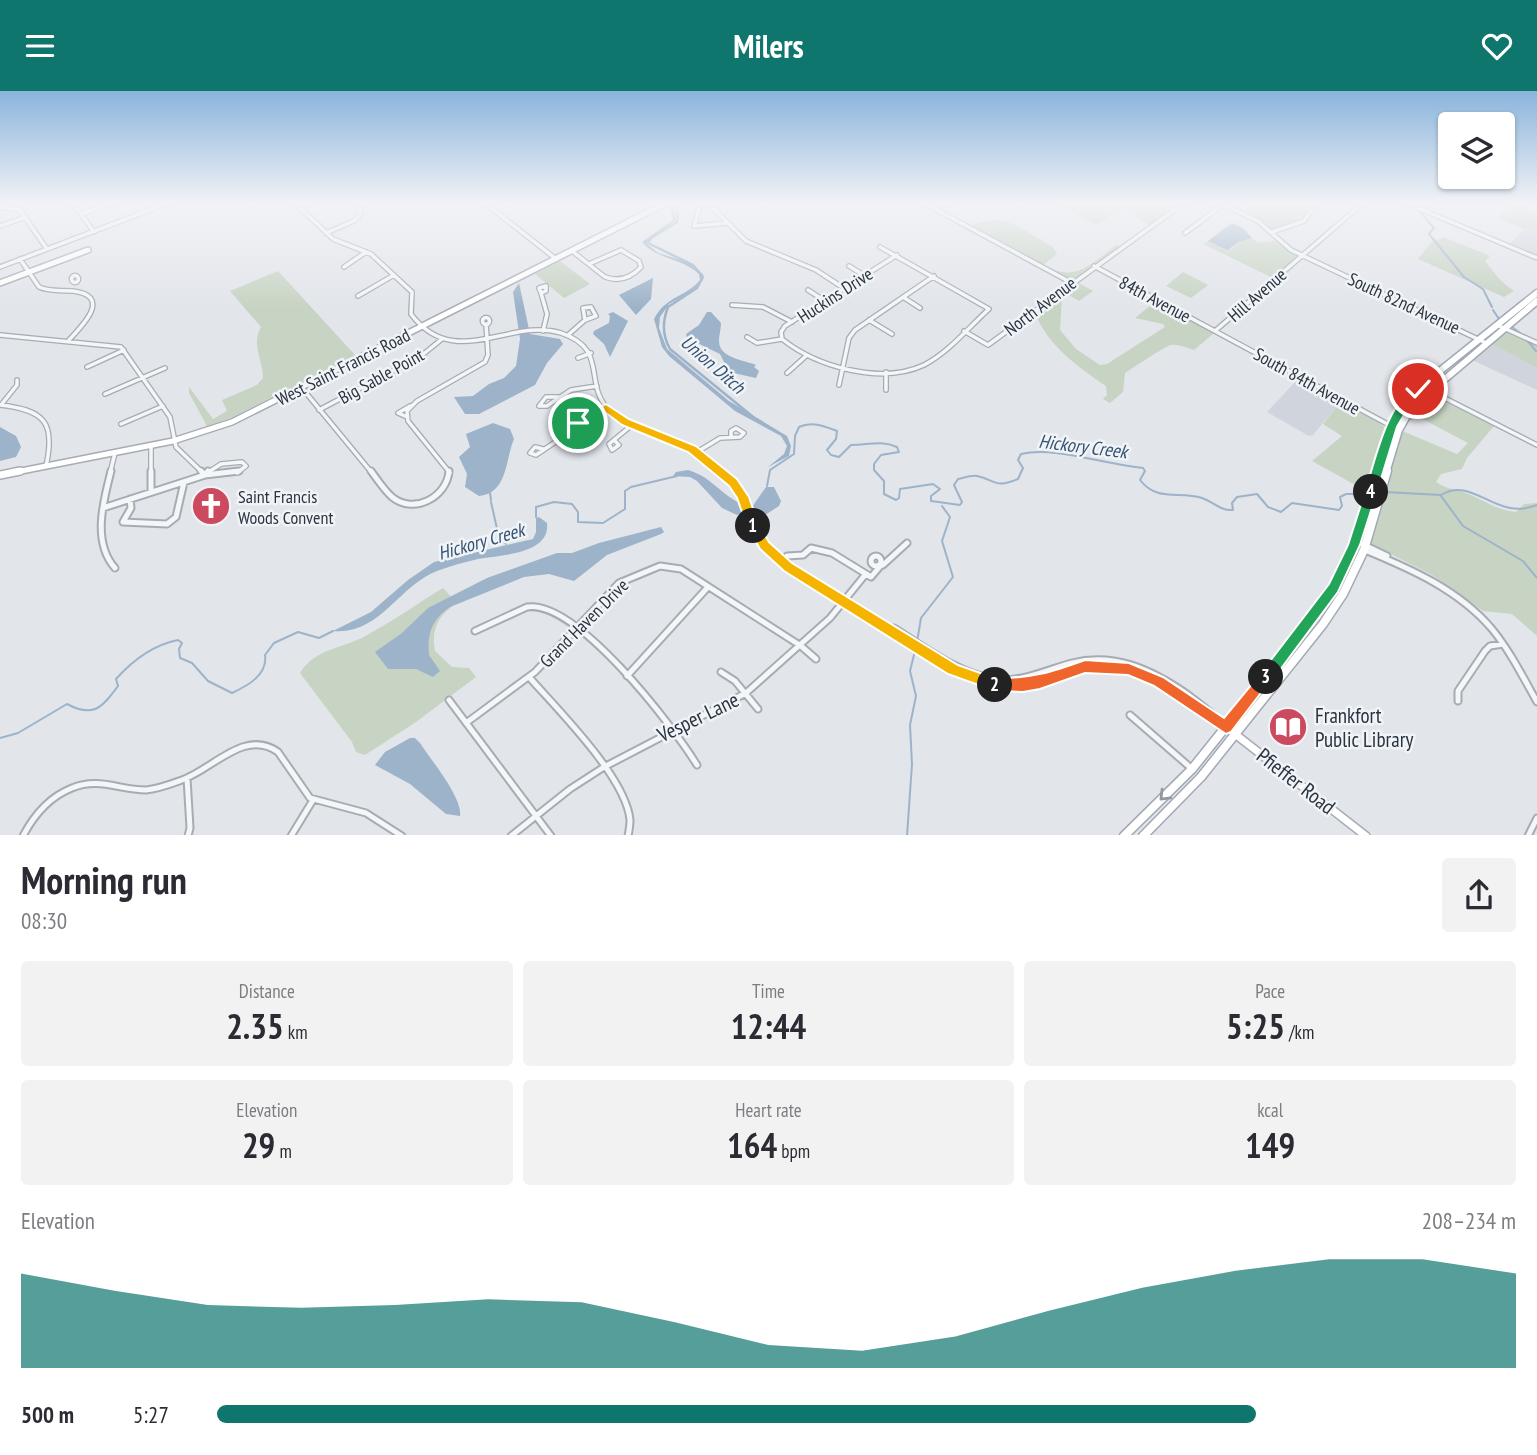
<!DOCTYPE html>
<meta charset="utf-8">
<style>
body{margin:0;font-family:"PT Sans Narrow",sans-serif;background:#f2f2f3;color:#2b2b33;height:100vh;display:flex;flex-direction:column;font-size:26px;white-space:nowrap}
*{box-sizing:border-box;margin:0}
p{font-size:23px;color:#7c7c81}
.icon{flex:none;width:38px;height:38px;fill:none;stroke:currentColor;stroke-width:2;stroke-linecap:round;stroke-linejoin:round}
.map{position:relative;height:744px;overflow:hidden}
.side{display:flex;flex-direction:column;background:#fff;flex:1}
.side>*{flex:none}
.buttons{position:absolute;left:1438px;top:21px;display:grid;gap:14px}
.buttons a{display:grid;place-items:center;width:77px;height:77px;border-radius:7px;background:#fff;box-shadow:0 2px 5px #0004;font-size:35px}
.pin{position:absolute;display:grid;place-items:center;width:60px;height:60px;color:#fff;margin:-30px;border:4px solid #fff;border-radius:50%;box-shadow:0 2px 7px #0007}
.km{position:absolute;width:35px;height:35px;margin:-18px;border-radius:50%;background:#222;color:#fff;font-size:19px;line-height:35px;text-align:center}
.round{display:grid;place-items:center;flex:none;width:74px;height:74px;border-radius:7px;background:#f2f2f3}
.summary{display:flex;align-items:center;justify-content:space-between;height:119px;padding:0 21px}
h1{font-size:38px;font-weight:700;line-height:52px}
.stats{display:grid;grid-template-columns:repeat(3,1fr);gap:10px;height:119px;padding:7px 21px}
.stats div{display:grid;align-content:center;border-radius:7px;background:#f2f2f3;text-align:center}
.stats b{font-size:35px;font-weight:700}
.stats small{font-size:19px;font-weight:400}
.stats p{font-size:19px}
.chart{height:196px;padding:14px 21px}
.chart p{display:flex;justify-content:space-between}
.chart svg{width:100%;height:126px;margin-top:7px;fill:#0f766e;opacity:.7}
ul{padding:0 21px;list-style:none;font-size:23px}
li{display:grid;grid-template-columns:112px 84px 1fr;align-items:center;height:52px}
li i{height:18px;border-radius:9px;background:#0f766e}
header{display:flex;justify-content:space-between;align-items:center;height:91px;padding:0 21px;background:#0f766e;color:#fff;font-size:32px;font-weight:700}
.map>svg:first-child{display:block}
</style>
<header><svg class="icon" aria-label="menu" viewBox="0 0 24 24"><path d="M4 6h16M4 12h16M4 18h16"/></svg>Milers<svg class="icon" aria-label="heart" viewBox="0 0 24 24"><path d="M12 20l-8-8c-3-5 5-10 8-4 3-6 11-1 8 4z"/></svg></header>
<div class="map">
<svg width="1537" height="745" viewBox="0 0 1537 745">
<rect width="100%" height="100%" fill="#e2e5ea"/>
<path fill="#d0d4dc" d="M1531,135L1537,137V166L1509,154L1524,138Z
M1490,252L1537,277V299L1470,268Z
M1298,288L1340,311L1313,344L1309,345L1267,321Z"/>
<path fill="#c7d3c3" d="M948,112H953L942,120L970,136C1005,118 1022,139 1053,156L1057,163L1043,174C1076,192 1090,174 1116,154L1120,156L1073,190H1068L937,119Z
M1053,112H1178L1150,135L1122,116L1096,134Z
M1253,112H1298L1311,118L1290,136L1272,139L1265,132L1243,120Z
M1502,112H1512L1537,122V137L1531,135L1524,138L1497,127L1508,116Z
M1443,146L1490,165L1485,170C1494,181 1500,191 1514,200L1504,206L1418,168L1434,148L1438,149Z
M1252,147L1258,152L1275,150L1298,166L1273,187L1203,153L1208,150L1230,159L1238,151Z
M560,170L590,193L564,207L535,183Z
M278,180L355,264L233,326L207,335L189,302V296L213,328L227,320L222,309L257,294L263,287C263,269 251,254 261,236L230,200Z
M1183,181L1208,194L1191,207L1166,195Z
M1077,191L1093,200L1079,210L1067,203L1062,206L1060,239L1076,258L1100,274L1107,273L1165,236L1163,233L1135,227L1155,211L1214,242L1194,259C1187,257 1178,253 1171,254C1167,254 1131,278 1125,282L1123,301L1110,312L1103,308L1107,304L1106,295C1078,276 1048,255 1035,222Z
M1506,241L1537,254V277L1490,252Z
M1426,305H1433L1494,335L1467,367L1462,378L1441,383L1436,391C1444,397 1453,398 1463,401C1484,408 1491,418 1516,421L1524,413L1537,412V545L1512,523L1483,520L1432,484L1371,453L1390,391L1387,389L1402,340L1457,363L1468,352L1415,324L1412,330L1409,328Z
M1340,311L1380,332L1385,337L1366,400L1312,370L1342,345L1323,333Z
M443,497L457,512C438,525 431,537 435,560L452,576L469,577L476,586L416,631L365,664L356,661L352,651L300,582C315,557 346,557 369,543C395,529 418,512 443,497Z"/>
<path fill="#9db3c9" d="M669,112L674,117L676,129L646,152L658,162L687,171L703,183V189L695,199L669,213L660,226L659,237L667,258L729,310L787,345L791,355L789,365L768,376L784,363L787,355L781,345L735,320L669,265L662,256L654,228C666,205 686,206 700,189L699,183C682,167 656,168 642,151L673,129Z
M1232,132L1243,137L1252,147L1238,151L1228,159L1208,150Z
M653,187L651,208L636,224L619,204Z
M519,192L530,243L560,248L563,253L547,272L535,294L479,323H465L454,306L473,305L489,293L504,287L516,275L520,248L513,201Z
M613,221L628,230L610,266L604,253L593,243L594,240L609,232L610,225L608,223Z
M707,221H711L721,232C721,238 719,244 719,249C718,267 744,269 756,274L754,276L759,280L756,287L729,281L720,263L687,247L686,243L699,234Z
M493,332L510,338L514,348C505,369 508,402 479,405L465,396L467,383L459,366L470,356L466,343Z
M0,336L16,345L21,356L16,366L0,370Z
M688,379C716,387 723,410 752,416L766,396H774L781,410L779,415L762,426L743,422L737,424L722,417L697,390L690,386L673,385L676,381Z
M539,426L547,432C551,464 498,464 478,468C465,471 450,475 437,480C398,495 380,544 333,540L371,521L408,489L434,471L533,448L536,441V427Z
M661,436L664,441L661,443L607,464L574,490L549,483L524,486L450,516C432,529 427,542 429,564L440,580L433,586L416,578H388L375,561L402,542L428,517L487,487L557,462H572L599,452Z
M410,647H415L420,652C431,669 463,707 460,725L446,723L410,693L375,674L385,661Z"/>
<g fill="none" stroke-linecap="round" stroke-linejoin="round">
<path stroke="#9db3c9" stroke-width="2" d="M1420,121L1434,137L1429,143L1464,186L1483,198L1492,216
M1493,219L1499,228
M1512,236L1524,245
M1526,248L1536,260
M767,395L770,379L794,363L795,345L799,336C812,330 824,335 837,340L836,348L827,359L831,364L839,366L851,354C868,354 881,349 897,356L899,361L881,364L874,373V379L884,390V403L896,409L899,407L900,398L933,393L940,398L931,405V410L960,414L962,411L954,394L958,388C963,387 971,384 977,385C996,389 995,398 1018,388L1023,377L1018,369L1021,363C1055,355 1106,374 1143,377L1145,380L1140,389C1157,411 1179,400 1202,407C1214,411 1220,420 1233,419L1232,412L1237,406L1257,403L1268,416L1281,421L1292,412L1339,419L1342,415L1340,406L1346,403H1368
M1384,401L1441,404C1473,384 1496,431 1537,414
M490,402L491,409
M1441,405L1463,435L1523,470L1537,487
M491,411L498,442L506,453
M536,426V416L554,411L572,413L578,421V431L603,432L625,418V400L631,396L677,385
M917,551L921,527L953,486L942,450L950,426L942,415
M0,647L18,642L67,613C93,627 102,617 118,595L116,588C133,569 153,554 178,549L182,552L179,558L180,567L192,572L208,590L232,602C247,595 268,584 265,564L274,552L298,541L319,547L333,540
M907,745L912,673L910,634L916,605L910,580L915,560"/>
<path stroke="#9db3c9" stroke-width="2.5" d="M672,112L678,122L677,131L651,147L648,152L693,174L703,186L697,197L668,216C662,231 662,244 670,258L752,325"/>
<g stroke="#a7acb4" stroke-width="6">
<path id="street-far1" d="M73,112L94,141
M295,112L333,148L371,163L412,201L411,223C454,281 510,226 561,242C609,258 583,291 608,318C627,339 658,344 684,355C699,362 711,371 723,382
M485,112L556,168
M708,112L746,150L816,179L845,198
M924,112L1072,192
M1221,112L1258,130L1291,159L1486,252
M1406,112L1537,167
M700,114L694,135L727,132
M0,116L20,119L47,158
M81,123L112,112
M0,135L26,126
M1272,141L1304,130L1315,114
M326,142L354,130L361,122L356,112
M1185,142L1224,113
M572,160L605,186C619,191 631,187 641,176L639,170L621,159L589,173
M20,168L39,196C50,201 61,199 73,200C113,205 82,235 69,249
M849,175L865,185
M1094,175L1393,336
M0,176L168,112
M344,176L366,161
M71.5 188a3.5 3.5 0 1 1 7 0a3.5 3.5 0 1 1-7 0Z
M546,195V200L541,202L539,197Z
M808,199L825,210
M541,202L547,223L543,240
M358,205L394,184
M903,206L920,217
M732,214L763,216L792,231
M591,216L596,225L585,229L583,217Z
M482.5 230a3.5 3.5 0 1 1 7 0a3.5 3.5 0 1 1-7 0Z
M869,229L892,243
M1497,234L1537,252
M964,240L988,254L1184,112
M1215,240L1363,112
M0,244L121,256L170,326L176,356L203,382
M568,244L585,229
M747,246L757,252L782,248
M782,248C817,276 881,294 924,274C949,261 968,237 989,218L880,156
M782,248L781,241L785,235L897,164
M578,267L591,262
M87,276L124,259
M886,281V299
M787,282L806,265
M839,294L849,247L855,239L934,185
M1421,295L1537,354
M302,297L372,382
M105,303L165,277
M560,306H546L539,315H547L571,299L597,295
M0,314C44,319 56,331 46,375
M1,314L17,294V289
M319,319L421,265L442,248
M407,326L398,322L410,315
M121,333L163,315
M614,349L619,354L612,359L609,353L632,334
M151,354V382
M543,358L535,356L530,362L536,364L606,317
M697,361L720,347L740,346L744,342L736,337L731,340V345
M110,382L115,362
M207,382L221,373L242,371L246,375L237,382
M450,382L408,330L407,320L417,310L485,271L488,264L486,233"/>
</g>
<g stroke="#a7acb4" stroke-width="9">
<path id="street" d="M111,380C103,411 92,451 115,477
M151,380V401
M201,380L205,384
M371,380C377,388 384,399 392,406C414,424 447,406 449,380
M721,380C751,408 747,439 777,467C802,488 833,504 861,522C896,544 952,587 992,593C1031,599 1049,582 1085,576C1137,567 1179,604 1219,631C1210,619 1198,612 1187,603C1152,579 1115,561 1072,572C1046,579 1021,592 994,588C957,582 925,556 894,537H889
M205,384L208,380
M205,384L239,380
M130,408L131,417L123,431L167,433L176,426L184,391
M103,417L205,384
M1356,450L1387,465
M1365,459C1411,478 1459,499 1492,538C1510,560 1523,586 1537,611
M871 470a5 5 0 1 1 10 0a5 5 0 1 1-10 0Z
M781,471L787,465L803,464L811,457L832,462L871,486L882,473
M883,474L907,452
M475,540L527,516C576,508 673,635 697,674
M721,581L735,590L758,618
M627,585L708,496
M529,586C557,618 626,686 630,729C630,734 629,740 628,745
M449,609L551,745
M1458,610V600L1485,560L1490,555L1503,553
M1130,624L1191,677
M466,632L535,581L619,492L660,475L681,478L801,555L816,568
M187,687L190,737L188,745
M23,745C34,724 49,706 72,697C99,686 119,699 146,699C158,698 171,693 182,689C213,678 245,637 278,661L310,707L366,722L402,745
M291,745L313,709
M511,745L570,698L604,676L746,602L830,527L865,484
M1528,745L1537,727"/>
</g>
<g stroke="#a7acb4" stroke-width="8">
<path id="secondary-far1" d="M0,192L88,159
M11,382L173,350L232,331L666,112"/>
</g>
<g stroke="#a7acb4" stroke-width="10">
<path id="secondary" d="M0,384L20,380
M1226,636L1366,745"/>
</g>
<g stroke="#a1a9b5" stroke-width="9">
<path id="primary-far1" d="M1377,382L1391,335L1421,295L1537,202
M1386,382L1399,339L1412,316L1537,210"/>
</g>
<g stroke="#a1a9b5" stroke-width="11">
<path id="primary" d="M1124,745L1192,678L1313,527L1333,497L1354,455L1377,380
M1143,745L1201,686L1323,533L1343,503L1364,459L1387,380"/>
</g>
<use href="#street-far1" stroke="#f4f6f8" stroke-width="3.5"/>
<use href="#street" stroke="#f4f6f8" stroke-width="5"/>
<use href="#secondary-far1" stroke="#fff" stroke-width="5"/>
<use href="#secondary" stroke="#fff" stroke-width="7"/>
<use href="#primary-far1" stroke="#fff" stroke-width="6"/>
<use href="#primary" stroke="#fff" stroke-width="8"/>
</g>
<defs><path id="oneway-chevron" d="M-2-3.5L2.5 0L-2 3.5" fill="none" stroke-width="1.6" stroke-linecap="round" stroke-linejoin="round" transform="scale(1.75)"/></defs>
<use stroke="#9499a0" href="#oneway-chevron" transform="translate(1164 705) rotate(135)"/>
<linearGradient id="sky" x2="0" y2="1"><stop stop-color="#8ab4dc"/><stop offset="0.52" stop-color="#f2f3f6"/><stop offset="1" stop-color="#f2f3f6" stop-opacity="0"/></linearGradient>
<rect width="1537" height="217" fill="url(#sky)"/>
<path fill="#f5b400" stroke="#fff" stroke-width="2" d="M606,313L629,328L696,355L737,388L749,406L759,435L757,438H748L737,407L729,395L688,361L622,334L606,322L582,335H574V329Z"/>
<path fill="#f5b400" stroke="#fff" stroke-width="2" d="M753,430L757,431L769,451L792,472L958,574L1000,589V598L995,600L948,583L784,480L760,458L747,435Z"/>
<path fill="#f0652b" stroke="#fff" stroke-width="2" d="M1085,569L1129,572L1163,586L1224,627L1261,582H1271L1273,586L1231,641L1226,643L1154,595L1128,584L1085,582L1040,598L1023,601L995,600L988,594L995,587C1030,588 1052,581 1085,569Z"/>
<path fill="#22a559" stroke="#fff" stroke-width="2" d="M1371,396L1377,401L1360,454L1338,501L1271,591H1261V582L1329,493L1348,454L1365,401Z"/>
<path fill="#22a559" stroke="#fff" stroke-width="2" d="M1418,295L1424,298L1409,315L1397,336L1377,401L1375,404H1367L1365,401C1375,370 1387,309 1418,295Z"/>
<defs>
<g id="church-disc" transform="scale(2.0125)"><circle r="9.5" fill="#cb4a5f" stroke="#f1f4f7"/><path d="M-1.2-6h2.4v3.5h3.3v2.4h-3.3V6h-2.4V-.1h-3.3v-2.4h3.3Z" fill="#fff"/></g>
<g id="library-disc" transform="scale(2.0125)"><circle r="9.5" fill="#cb4a5f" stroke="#f1f4f7"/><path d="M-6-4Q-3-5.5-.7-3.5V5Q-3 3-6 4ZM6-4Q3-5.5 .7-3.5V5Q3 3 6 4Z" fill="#fff"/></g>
</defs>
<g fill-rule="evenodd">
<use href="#church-disc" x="211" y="415"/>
<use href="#library-disc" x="1288" y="636"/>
</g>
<g text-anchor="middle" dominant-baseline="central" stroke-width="5" stroke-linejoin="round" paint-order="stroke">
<g font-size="18" fill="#2a3341" stroke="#f1f4f7">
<text transform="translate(835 204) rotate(-33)">Huckins Drive</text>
<text transform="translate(1257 204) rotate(-41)">Hill Avenue</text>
<text transform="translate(1155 208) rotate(28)">84th Avenue</text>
<text transform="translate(1404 212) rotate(25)">South 82nd Avenue</text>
<text transform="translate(1040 215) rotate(-37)">North Avenue</text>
<text transform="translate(343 276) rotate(-27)">West Saint Francis Road</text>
<text transform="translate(381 285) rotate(-29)">Big Sable Point</text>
<text transform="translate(1307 290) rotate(29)">South 84th Avenue</text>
<text transform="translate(584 532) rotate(-45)">Grand Haven Drive</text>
</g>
<g font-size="18" fill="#2a3341" stroke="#f1f4f7" text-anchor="start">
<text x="238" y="405">Saint Francis<tspan x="238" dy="21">Woods Convent</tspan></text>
</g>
<g font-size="19" font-style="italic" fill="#355274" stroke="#f1f4f7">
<text transform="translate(713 273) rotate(41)">Union Ditch</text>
<text transform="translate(1083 355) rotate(7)">Hickory Creek</text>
<text transform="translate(481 450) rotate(-16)">Hickory Creek</text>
</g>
<g font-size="21" fill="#2a3341" stroke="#f1f4f7" text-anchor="start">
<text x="1315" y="624">Frankfort<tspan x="1315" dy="24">Public Library</tspan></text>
</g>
<g font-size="21" fill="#2a3341" stroke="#f1f4f7">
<text transform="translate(698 626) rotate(-26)">Vesper Lane</text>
<text transform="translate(1296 690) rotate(38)">Pfieffer Road</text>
</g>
</g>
</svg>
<div class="buttons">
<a><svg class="icon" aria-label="layers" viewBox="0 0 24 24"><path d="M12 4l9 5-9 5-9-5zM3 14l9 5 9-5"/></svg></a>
</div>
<div class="pin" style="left:578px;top:332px;background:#1e9e55"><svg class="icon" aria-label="arrive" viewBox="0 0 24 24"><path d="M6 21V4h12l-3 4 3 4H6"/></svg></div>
<div class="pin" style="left:1418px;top:298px;background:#d93025"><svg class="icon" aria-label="check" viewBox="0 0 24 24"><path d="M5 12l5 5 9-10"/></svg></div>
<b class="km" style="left:753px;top:435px">1</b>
<b class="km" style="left:995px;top:594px">2</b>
<b class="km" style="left:1266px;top:586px">3</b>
<b class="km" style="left:1371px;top:401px">4</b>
</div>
<section class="side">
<div class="summary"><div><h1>Morning run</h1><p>08:30</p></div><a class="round"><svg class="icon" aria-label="share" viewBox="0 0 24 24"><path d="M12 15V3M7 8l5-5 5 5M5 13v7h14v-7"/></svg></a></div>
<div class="stats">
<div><p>Distance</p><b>2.35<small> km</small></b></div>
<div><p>Time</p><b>12:44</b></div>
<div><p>Pace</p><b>5:25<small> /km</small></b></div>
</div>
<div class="stats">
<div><p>Elevation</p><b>29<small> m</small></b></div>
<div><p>Heart rate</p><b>164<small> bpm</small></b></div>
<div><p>kcal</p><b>149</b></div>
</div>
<div class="chart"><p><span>Elevation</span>208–234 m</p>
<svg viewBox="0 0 160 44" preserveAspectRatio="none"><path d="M0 44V11L10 17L20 22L30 23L40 22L50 20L60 21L70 28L80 36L90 38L100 33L110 24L120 16L130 10L140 6L150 6L160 11V44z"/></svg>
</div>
<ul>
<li><b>500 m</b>5:27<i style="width:80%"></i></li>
</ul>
</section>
